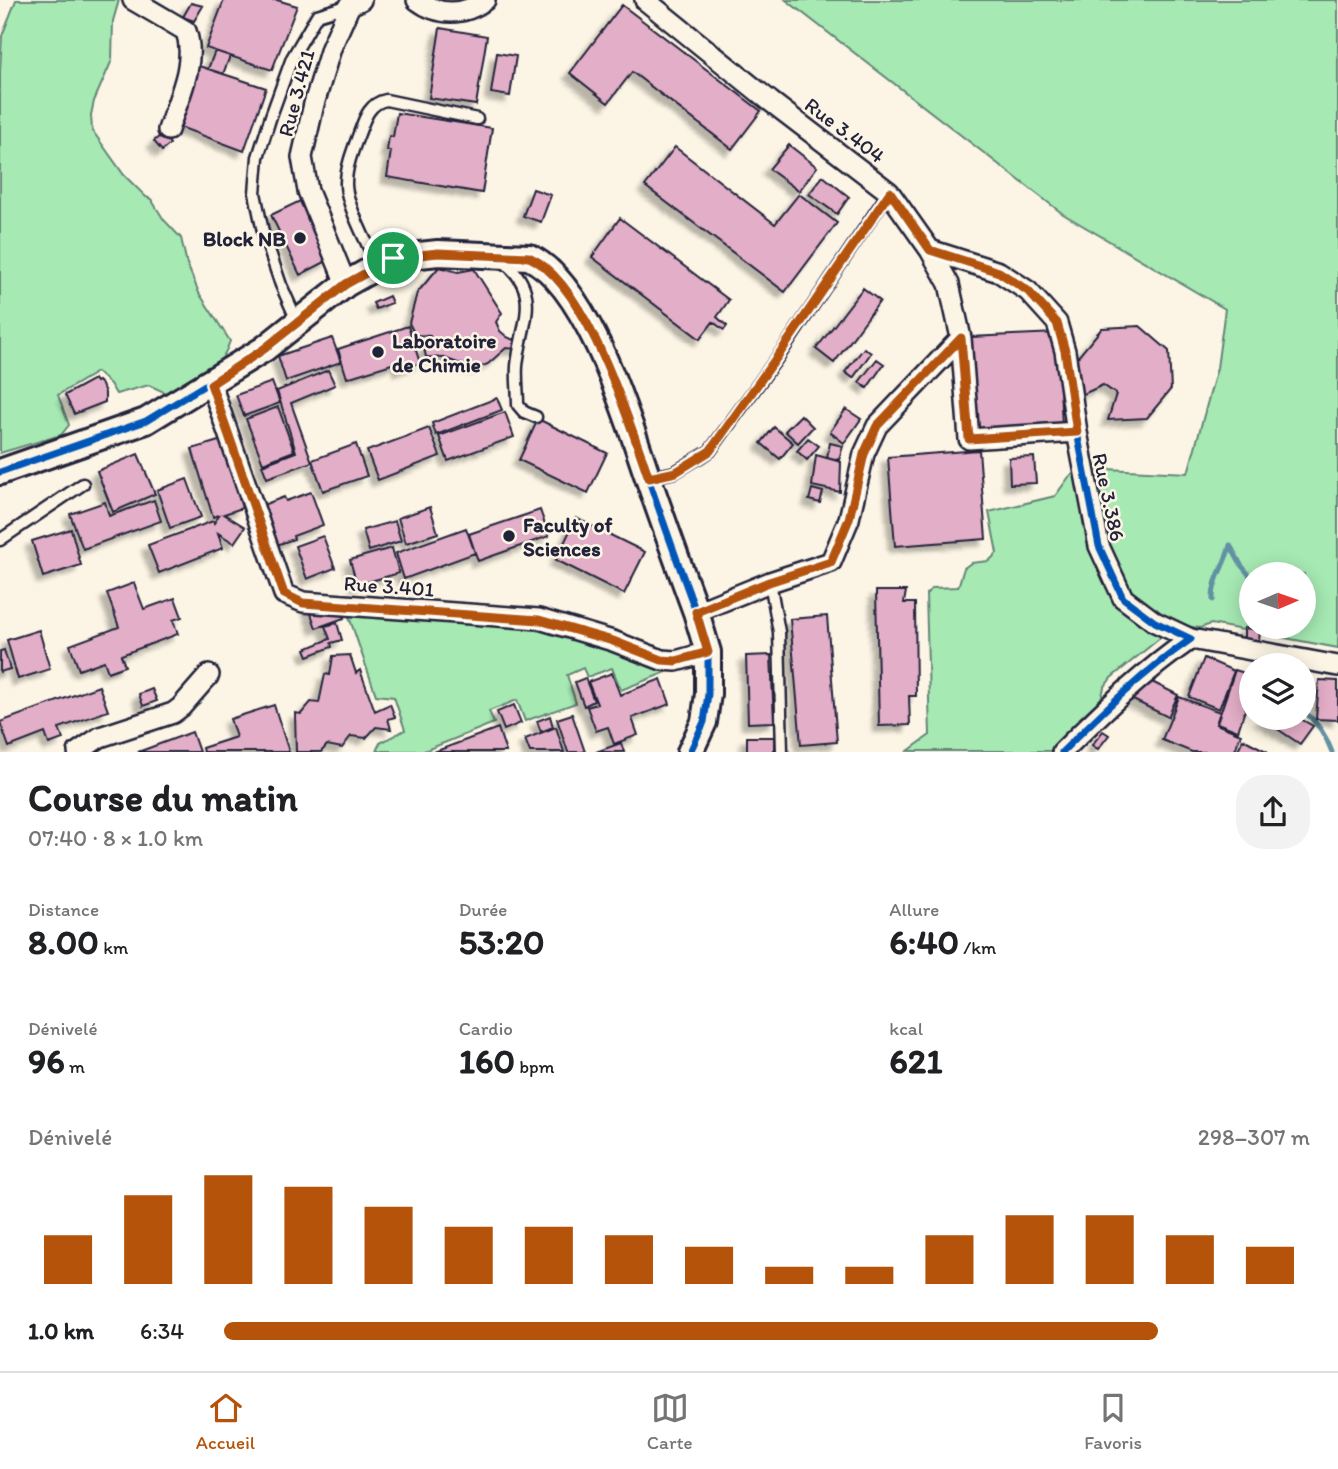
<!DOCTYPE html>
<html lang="fr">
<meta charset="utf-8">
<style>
body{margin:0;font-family:Itim,sans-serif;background:#f2f2f2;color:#202124;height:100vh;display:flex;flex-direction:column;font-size:26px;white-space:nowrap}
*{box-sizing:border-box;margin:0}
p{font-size:23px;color:#757577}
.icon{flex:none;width:38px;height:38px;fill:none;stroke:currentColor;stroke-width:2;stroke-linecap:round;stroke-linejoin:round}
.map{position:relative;height:752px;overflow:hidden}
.drawer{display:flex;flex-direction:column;background:#fff;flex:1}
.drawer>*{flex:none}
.needle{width:46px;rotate:88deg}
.tools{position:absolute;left:1239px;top:562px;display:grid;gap:14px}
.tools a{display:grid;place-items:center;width:77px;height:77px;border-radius:50%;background:#fff;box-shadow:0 4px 18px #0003;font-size:35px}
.pin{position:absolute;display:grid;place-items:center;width:60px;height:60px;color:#fff;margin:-30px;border:4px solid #fff;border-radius:50%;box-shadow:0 2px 7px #0007}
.round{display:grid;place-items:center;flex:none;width:74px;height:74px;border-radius:28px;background:#f2f2f2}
.overview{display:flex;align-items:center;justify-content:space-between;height:119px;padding:0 28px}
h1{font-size:38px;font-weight:700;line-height:52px}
.stats{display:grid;grid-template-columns:repeat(3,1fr);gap:10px;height:119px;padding:7px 28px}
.stats div{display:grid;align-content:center}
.stats b{font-size:35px;font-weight:700}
.stats small{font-size:19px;font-weight:400}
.stats p{font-size:19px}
.chart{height:196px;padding:14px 28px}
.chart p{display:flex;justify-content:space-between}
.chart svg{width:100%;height:126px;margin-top:7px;stroke:#b45309;stroke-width:6}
ul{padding:0 28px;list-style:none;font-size:23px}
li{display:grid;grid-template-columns:112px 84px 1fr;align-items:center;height:52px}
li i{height:18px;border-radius:9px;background:#b45309}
.dock{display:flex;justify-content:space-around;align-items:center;height:98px;border-top:2px solid #e0e0e0;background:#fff;font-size:19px;color:#757577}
.dock a{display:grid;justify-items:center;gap:4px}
.dock .on{color:#b45309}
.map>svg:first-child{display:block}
</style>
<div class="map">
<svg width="1338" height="752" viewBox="0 0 1338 752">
<defs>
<filter id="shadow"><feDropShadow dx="-6" dy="6" stdDeviation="2" flood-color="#0004"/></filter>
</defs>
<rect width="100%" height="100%" fill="#fcf5e5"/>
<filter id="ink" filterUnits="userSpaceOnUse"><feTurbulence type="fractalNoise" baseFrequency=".0143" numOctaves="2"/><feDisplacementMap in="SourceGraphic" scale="14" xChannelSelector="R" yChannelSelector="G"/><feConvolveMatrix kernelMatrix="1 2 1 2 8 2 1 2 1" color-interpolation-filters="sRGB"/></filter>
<g filter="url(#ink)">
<path fill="#a6e9b3" stroke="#648677" stroke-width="2" fill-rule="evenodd" d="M16,0H119L113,21L112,60L94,101L91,115L92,130L124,175L146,197L151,199L164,220L181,238L187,264L199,293L230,341C219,375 197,379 168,394L149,385L116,394L110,384L97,372L58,395L69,425L61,435L0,453V71L2,36Z
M786,0H1338V648L1211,624L1200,628L1176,625L1111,678L1104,688L1101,699L1079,719L1058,751H908L930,735L926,594L933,588L958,587L964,568L971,563L989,561L997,553L989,512L1055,496L1069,477L1087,464L1106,469L1188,473L1217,368L1225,309L1063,214ZM1251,574H1304V626H1251Z
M345,605L539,619L662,660L672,670L621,690L612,668L587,677L583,668L567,675L576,703L525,721L517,700L489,711L494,723L424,751H376L380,743L405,730L394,697L376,695Z"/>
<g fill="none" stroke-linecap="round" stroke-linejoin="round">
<path stroke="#6291a3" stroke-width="5" d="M1213,600C1212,580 1226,564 1230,545L1241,565L1251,577
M1304,711C1317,722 1326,735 1332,752"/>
</g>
<path fill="#e3aec7" stroke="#22223b" stroke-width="2" filter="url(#shadow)" d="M224,0H277L297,6L272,70L206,48Z
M191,3L203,6L194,21L183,17Z
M622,5L761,111L732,149L632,72L608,103L570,73Z
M440,28L487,36L476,105L429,98Z
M215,51L230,56L223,74L208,69Z
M497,53L516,56L510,96L491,93Z
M199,66L266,88L244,151L177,126Z
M397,113L492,128L482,193L387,177L391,151H387L389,136L393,137Z
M162,134L170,144L162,151L154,141Z
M789,145L817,167L799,191L769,169Z
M675,147L775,224L799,194L837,223L785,292L645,186Z
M823,176L849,197L837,214L809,194Z
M533,189L551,195L541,222L523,216Z
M300,201L329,260L300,275L271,215Z
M620,218L729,300L717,317L727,326L724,330L713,322L700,339L592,257Z
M439,267L458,272L474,269L502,313L496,322L500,331L507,337L518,342L516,349L506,348L488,364L478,368L469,367L444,358L426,357L424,348L430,342V336L415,335L409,323L417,293Z
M863,288L880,301L834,363L816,349Z
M389,296L392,303L376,309L373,303Z
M408,326L420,363L400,370L398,362L347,378L338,349Z
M1140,326L1169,351L1171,389L1147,418L1108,420L1116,394L1103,385L1079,396L1077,358L1102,328Z
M1057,333L1062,425L975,430L971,337Z
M332,338L341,362L286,381L278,356Z
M864,348L871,353L853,378L845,372Z
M877,359L884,364L867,388L859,382Z
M328,370L335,385L291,403L312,462L267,478L262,465L296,452L277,391Z
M94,379L96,382L98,381L102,385L105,393V402L74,414L65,395Z
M272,382L280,403L244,416L236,395Z
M497,398L502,410L436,435L432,423Z
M278,407L294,451L263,463L246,419Z
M846,409L861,419L844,443L830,432Z
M505,412L514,437L448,461L439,436Z
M801,415L813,427L798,443L785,431Z
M538,419L607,453L588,493L519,460Z
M774,427L793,443L780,459L761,443Z
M429,428L440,456L378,480L367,451Z
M808,438L819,446L807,460L797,451Z
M222,440L242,508L224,514L245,527L234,543L218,533L223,548L159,573L148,545L213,521L214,523L219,515L213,517L192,449Z
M830,443L843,446L839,460L827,457Z
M356,444L367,476L323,491L312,460Z
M979,450L986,539L895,546L888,457Z
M138,454L155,494L113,512L97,471Z
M816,455L841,462L840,492L812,486Z
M1034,457L1036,483L1010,484L1009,458Z
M187,479L201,517L170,528L157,490Z
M812,489L823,492L820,503L809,500Z
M311,492L323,525L293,536L294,539L274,546L260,506L284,497L286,501Z
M154,500L161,521L83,549L70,514L105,502L109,516Z
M430,507L438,533L406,543L398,518Z
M540,510L549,536L478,561L469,534Z
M576,518L645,552L624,594L556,560Z
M395,521L401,541L369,551L363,530Z
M466,528L475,553L404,579L396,553Z
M71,529L81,565L43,577L32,541Z
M323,536L335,568L307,579L295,546Z
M392,548L399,573L357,585L350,560Z
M134,583L144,609L175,598L182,617L173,620L178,634L121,655L125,666L108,672L104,661L79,670L70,645L119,627L107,593Z
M876,591H906L904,603H915L916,696H909L910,725L879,726Z
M308,605L341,606L344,618L316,628Z
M827,616L837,742L801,745L790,619Z
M337,623L342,640L331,643L332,647L308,656L305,649L330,639L325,626Z
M1244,628L1260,630L1259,641L1256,640V642L1244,639Z
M39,630L50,669L18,679L7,640Z
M4,650L10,669L0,672V651Z
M350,655L356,673L360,670L375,711L390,704L395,717L388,719L391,729L376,727L366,738L351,736L342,748L327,745L321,752H296L295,713L301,714L311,702L319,703L325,674L330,675L333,656Z
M771,655L774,722L748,723L746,656Z
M1204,658L1234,671L1219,709L1189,697Z
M1235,670L1251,675V692L1238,731L1217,723Z
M612,673L620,695L661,679L670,704L632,718L638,735L614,744L608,727L596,731L587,707L597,704L588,682Z
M1142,677L1178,695L1168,717L1131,699Z
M585,678L594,701L584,706L575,682Z
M1319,680L1338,681V720L1316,719Z
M99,686L108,711L59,728L63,739L49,744L45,733L9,747L0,722Z
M152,689L157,701L143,706L139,694Z
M1179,697L1220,712L1216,724L1241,734L1234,752H1192L1162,740Z
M274,705L289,752H203L202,748L236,737L230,719Z
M514,705L521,723L504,730L497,712Z
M572,714L585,752H568L557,719Z
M550,716L553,727L541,732L537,721Z
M1261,718H1299L1313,726L1300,744Z
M556,727L564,752H530L525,739Z
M498,728L506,752H434Z
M1103,731L1109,735L1098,749L1096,748L1092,745Z
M192,732L199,752H138Z
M747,737H774V752H747Z
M1243,739L1268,752H1237Z
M621,743L624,752H596Z"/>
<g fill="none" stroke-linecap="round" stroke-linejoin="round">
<g stroke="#22223b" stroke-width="15">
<path id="service" d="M502,260C544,293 521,323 517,366C516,379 518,392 518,405L524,412L536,417
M377,264C368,246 345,202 346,183C346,166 354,147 360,131C365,117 370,103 386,100L477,119
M298,323L281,285L263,232L255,193L258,157L271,116L292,58L317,15L350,5
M648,478L675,472L710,451L783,350L889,192
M0,540L83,484
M770,582L779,632L782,752"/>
</g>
<g stroke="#22223b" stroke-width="24">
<path id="minor" d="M133,0L186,31C197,63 178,99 168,130
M417,0C438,16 464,16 485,0
M645,0L770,101L889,192L930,250L949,284L961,338
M930,250L999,272L1028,291L1057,323L1065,351L1077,432
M346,284L308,191L302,157L314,104L331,48L350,5L361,0
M211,384L284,594L303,602L539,619L613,641L662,660L676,661L708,652
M696,612L770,582L831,562L849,519L864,454L877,426L961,338L969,439L1077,432L1099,546L1123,598L1155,622L1191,639C1143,672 1103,711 1062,752
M1191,639L1338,666
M78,752L100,737L173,713L181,707L209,675"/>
</g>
<g stroke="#22223b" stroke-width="30">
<path id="tertiary" d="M0,472L146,421L264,349L346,284L392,258L438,253L529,257C587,284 627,416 647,475C663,521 679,566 696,612L708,652V694L704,722L690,752"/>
</g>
<use href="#service" stroke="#fcf5e5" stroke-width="10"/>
<use href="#minor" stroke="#fcf5e5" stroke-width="19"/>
<use href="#tertiary" stroke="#fcf5e5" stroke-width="24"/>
<g stroke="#fcf5e5" stroke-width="11">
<path id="cycleway" d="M0,472L146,421L264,349L346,284L392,258L438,253L529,257C587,284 627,416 647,475C663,521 679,566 696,612L708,652V694L704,722L690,752
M696,612L770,582L831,562L849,519L864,454L877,426L961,338L969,439L1077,432L1099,546L1123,598L1155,622L1191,639C1143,672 1103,711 1062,752"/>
</g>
<use href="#cycleway" stroke="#0057b8" stroke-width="7"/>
</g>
</g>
<g fill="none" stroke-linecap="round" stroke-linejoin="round" filter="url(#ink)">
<g stroke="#fff" stroke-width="14">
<path id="route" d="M890,192L930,250L999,272L1028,291L1057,323L1065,351L1077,432L969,439L961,338L877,426L864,454L849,519L831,562L769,582L696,612L708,652L676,661L662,660L613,641L539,620L303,603L284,594L211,384L264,349L346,284L393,258L438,253L529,257C587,283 628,420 649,478L676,472L710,451L782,350Z"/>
</g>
<use href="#route" stroke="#b45309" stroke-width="9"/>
</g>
<g fill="#22223b" stroke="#fcf5e5" stroke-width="2.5">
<circle cx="300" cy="238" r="7"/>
<circle cx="378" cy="352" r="7"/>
<circle cx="509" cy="536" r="7"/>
</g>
<g text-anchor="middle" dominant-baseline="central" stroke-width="5" stroke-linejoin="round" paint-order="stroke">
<g font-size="21" fill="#22223b" stroke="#fcf5e5">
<text transform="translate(296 93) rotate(-75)">Rue 3.421</text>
<text transform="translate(845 130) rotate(37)">Rue 3.404</text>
<text transform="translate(1109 497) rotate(78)">Rue 3.386</text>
<text transform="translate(389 586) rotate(4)">Rue 3.401</text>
</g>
<g font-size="21" font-weight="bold" fill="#22223b" stroke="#fcf5e5" text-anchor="start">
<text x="286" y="238" text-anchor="end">Block NB</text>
<text x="392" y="340">Laboratoire<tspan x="392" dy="24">de Chimie</tspan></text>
<text x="523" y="524">Faculty of<tspan x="523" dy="24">Sciences</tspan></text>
</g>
</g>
</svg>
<div class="tools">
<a><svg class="needle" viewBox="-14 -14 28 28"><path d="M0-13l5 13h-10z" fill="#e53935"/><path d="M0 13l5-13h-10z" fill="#757577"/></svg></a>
<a><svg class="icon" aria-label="layers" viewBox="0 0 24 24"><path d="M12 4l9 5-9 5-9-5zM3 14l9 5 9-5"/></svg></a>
</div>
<div class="pin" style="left:393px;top:258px;background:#1e9e55"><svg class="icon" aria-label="arrive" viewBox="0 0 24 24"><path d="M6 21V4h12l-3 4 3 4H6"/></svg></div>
</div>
<section class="drawer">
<div class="overview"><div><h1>Course du matin</h1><p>07:40 · 8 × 1.0 km</p></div><a class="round"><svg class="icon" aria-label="share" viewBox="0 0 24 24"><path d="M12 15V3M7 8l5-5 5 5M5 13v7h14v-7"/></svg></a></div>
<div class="stats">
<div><p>Distance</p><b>8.00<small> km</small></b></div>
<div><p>Durée</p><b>53:20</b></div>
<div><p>Allure</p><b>6:40<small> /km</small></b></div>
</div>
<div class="stats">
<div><p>Dénivelé</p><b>96<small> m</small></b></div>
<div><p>Cardio</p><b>160<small> bpm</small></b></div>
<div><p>kcal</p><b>621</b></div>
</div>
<div class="chart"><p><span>Dénivelé</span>298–307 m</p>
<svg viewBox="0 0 160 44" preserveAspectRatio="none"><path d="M5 44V27M15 44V13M25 44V6M35 44V10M45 44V17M55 44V24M65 44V24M75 44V27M85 44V31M95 44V38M105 44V38M115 44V27M125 44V20M135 44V20M145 44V27M155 44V31"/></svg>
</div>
<ul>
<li><b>1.0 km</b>6:34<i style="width:86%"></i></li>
</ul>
</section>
<nav class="dock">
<a class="on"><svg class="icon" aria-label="home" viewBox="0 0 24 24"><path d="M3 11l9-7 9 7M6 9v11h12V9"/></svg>Accueil</a>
<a><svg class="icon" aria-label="map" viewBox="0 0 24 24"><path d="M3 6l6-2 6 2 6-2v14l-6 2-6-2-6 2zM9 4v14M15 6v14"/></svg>Carte</a>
<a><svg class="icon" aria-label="saved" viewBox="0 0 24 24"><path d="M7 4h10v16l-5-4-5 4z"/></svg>Favoris</a>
</nav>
